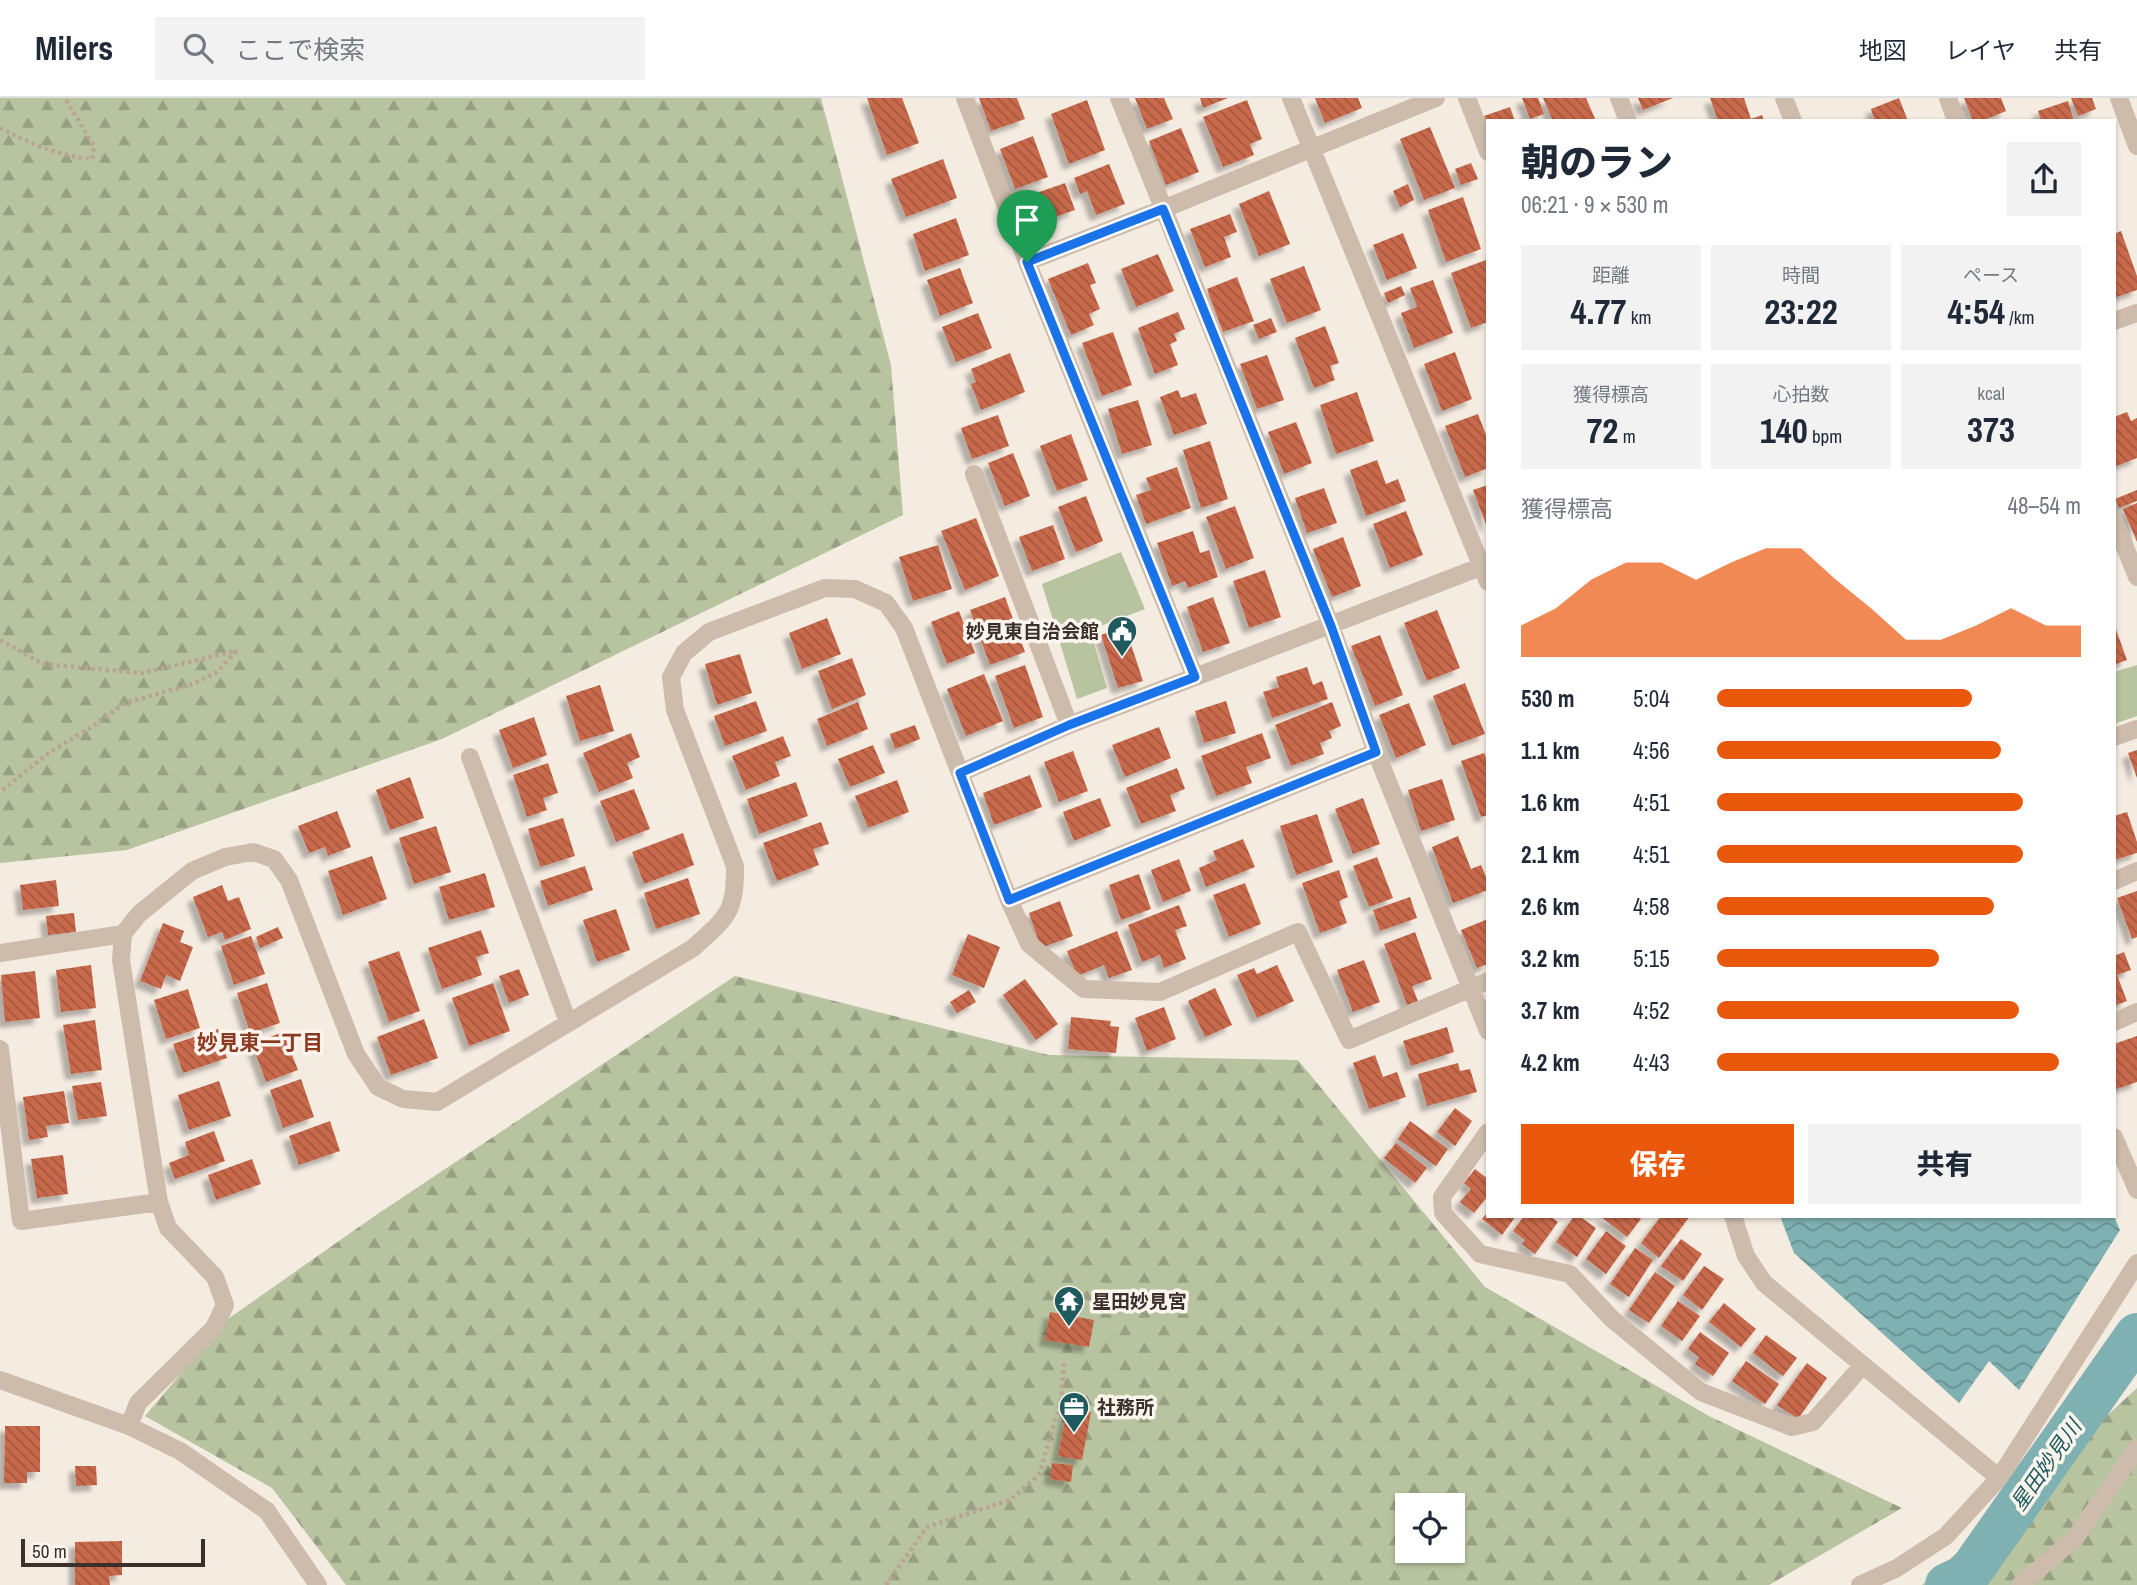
<!DOCTYPE html>
<html lang="ja">
<meta charset="utf-8">
<style>
body{margin:0;font-family:"Archivo Narrow","Noto Sans JP",sans-serif;background:#f2f2f3;color:#1f2937;height:100vh;display:flex;flex-direction:column;font-size:26px;white-space:nowrap}
*{box-sizing:border-box;margin:0}
p{font-size:23px;color:#747a83}
.icon{flex:none;width:38px;height:38px;fill:none;stroke:currentColor;stroke-width:2;stroke-linecap:round;stroke-linejoin:round}
.map{position:relative;flex:1;overflow:hidden}
.side{position:absolute;left:1486px;top:21px;width:630px;height:1099px;display:flex;flex-direction:column;background:#fff;border-radius:0px;box-shadow:0 2px 5px #0004}
.side>*{flex:none}
.tools{position:absolute;left:1395px;top:1395px;display:grid;gap:14px}
.tools a{display:grid;place-items:center;width:70px;height:70px;border-radius:0px;background:#fff;box-shadow:0 2px 5px #0004;font-size:35px}
.scale{position:absolute;left:21px;bottom:18px;width:184px;box-sizing:border-box;padding-left:7px;border:4px solid #3b302b;border-top:0;font-size:19px;line-height:24px;white-space:nowrap;color:#3b302b;-webkit-text-stroke:5px #fbf5ee;paint-order:stroke}
.pin{position:absolute;display:grid;place-items:center;width:60px;height:60px;color:#fff;margin:-72px -30px;border-radius:50% 50% 50% 0;rotate:-45deg;box-shadow:0 0 7px #0007}
.pin .icon{rotate:45deg}
.round{display:grid;place-items:center;flex:none;width:74px;height:74px;border-radius:0px;background:#f2f2f3}
.headline{display:flex;align-items:center;justify-content:space-between;height:119px;padding:0 35px}
h1{font-size:38px;font-weight:800;line-height:52px}
.metrics{display:grid;grid-template-columns:repeat(3,1fr);gap:10px;height:119px;padding:7px 35px}
.metrics div{display:grid;align-content:center;border-radius:0px;background:#f2f2f3;text-align:center}
.metrics b{font-size:35px;font-weight:800}
.metrics small{font-size:19px;font-weight:400}
.metrics p{font-size:19px}
.chart{height:196px;padding:14px 35px}
.chart p{display:flex;justify-content:space-between}
.chart svg{width:100%;height:126px;margin-top:7px;fill:#ea580c;opacity:.7}
.cta{display:flex;gap:14px;margin-top:auto;padding:14px 35px}
.cta a{flex:1;height:80px;border-radius:0px;background:#ea580c;color:#fff;font-size:28px;font-weight:800;line-height:80px;text-align:center}
.cta a+a{background:#f2f2f3;color:#1f2937}
ul{padding:0 35px;list-style:none;font-size:23px}
li{display:grid;grid-template-columns:112px 84px 1fr;align-items:center;height:52px}
li i{height:18px;border-radius:9px;background:#ea580c}
header{display:flex;align-items:center;gap:42px;box-sizing:border-box;height:98px;padding:0 35px;background:#fff;border-bottom:2px solid #e0e1e3}
header strong{font-size:33px}
nav{display:flex;gap:38px;margin-inline-start:auto;font-size:24px}
.search{width:490px;height:63px;background:#f2f2f3;display:flex;align-items:center;gap:18px;box-sizing:border-box;padding:0 24px;border-radius:0px;color:#747a83;font-size:26px}
.map>svg:first-child{display:block}
</style>
<header>
<strong>Milers</strong>
<div class="search"><svg class="icon" aria-label="search" viewBox="0 0 24 24"><circle cx="10" cy="10" r="6"/><path d="M15 15l6 6"/></svg>ここで検索</div>
<nav><a>地図</a><a>レイヤ</a><a>共有</a></nav>
</header>
<div class="map">
<svg width="2137" height="1487" viewBox="0 0 2137 1487">
<defs>
<pattern id="forest-firs" width="22" height="20" patternUnits="userSpaceOnUse" patternTransform="scale(1.75)"><rect width="22" height="20" fill="#b8c4a0"/><path d="M5 1l3.5 6h-7zM16 11l3.5 6h-7z" fill="#97a083"/></pattern>
<pattern id="water-waves" width="16" height="10" patternUnits="userSpaceOnUse" patternTransform="scale(1.75)"><rect width="16" height="10" fill="#7fb0b2"/><path d="M0 5q4-4 8 0t8 0" fill="none" stroke="#699091"/></pattern>
<pattern id="building-back-hatch" width="6" height="6" patternUnits="userSpaceOnUse" patternTransform="scale(1.75)"><rect width="6" height="6" fill="#c8694b"/><path d="M-1 5l2 2M0 0l6 6M5-1l2 2" fill="none" stroke="#a4573f"/></pattern>
<filter id="shadow"><feDropShadow dx="-6" dy="6" stdDeviation="2" flood-color="#0004"/></filter>
</defs>
<rect width="100%" height="100%" fill="#f4ebe1"/>
<path fill="url(#forest-firs)" fill-rule="evenodd" d="M0,0H821L891,267L903,417L442,641L127,752L0,765Z
M735,878L1049,957L1298,962L1485,1189L1709,1318L1902,1410L1769,1487H346L272,1390L145,1318L225,1223L376,1117ZM1407,1407H1452V1452H1407Z
M2137,1290V1487H1922Z"/>
<path fill="#b8c4a0" d="M1121,454L1145,511L1090,532L1107,590L1077,601L1042,486Z
M2137,567V618L2114,626V574Z"/>
<path fill="url(#water-waves)" d="M1780,1118H2114L2120,1132L2019,1292L1989,1263L1959,1305L1794,1155Z"/>
<g fill="none" stroke-linecap="round" stroke-linejoin="round">
<path stroke="#7fb0b2" stroke-width="44" d="M1947,1487L1968,1477L2137,1237"/>
</g>
<path fill="url(#building-back-hatch)" filter="url(#shadow)" d="M867,0H902L919,45L887,57Z
M979,0H1017L1025,21L991,33Z
M1135,0H1164L1173,21L1147,31Z
M1200,0H1228L1203,10Z
M1315,0H1358L1362,10L1325,25Z
M1522,0H1538L1544,16L1530,21Z
M1543,0H1586L1596,23H1553Z
M1638,0H1673L1643,12Z
M1710,0H1744L1751,21L1762,17L1764,23H1718Z
M1899,0L1908,23H1875L1871,11Z
M1964,0H2001L2006,13L1982,23H1973Z
M2071,0H2092L2096,11L2078,18Z
M1087,2L1105,52L1069,66L1051,16Z
M1247,2L1262,41L1250,46L1254,57L1223,69L1203,19Z
M2068,3L2074,23H2041L2038,13Z
M1510,9L1515,23H1486L1484,18Z
M1430,29L1455,90L1424,102L1400,41Z
M1181,30L1199,74L1166,87L1149,43Z
M1033,38L1048,79L1015,91L1000,51Z
M943,61L957,100L906,119L891,81Z
M1471,65L1478,81L1461,87L1455,71Z
M1109,66L1125,106L1096,117L1087,93L1080,96L1074,80Z
M1065,85L1075,112L1041,124L1031,97Z
M1408,86L1414,102L1400,109L1393,93Z
M1269,93L1290,146L1259,158L1239,106Z
M1463,99L1481,151L1446,164L1428,112Z
M1230,116L1237,134L1224,139L1231,159L1205,169L1190,131Z
M956,120L969,157L925,173L913,136Z
M2121,133L2137,178V192L2114,200V136Z
M1403,135L1417,170L1387,182L1373,147Z
M1158,156L1174,193L1136,209L1121,171Z
M1486,162L1488,224L1471,230L1451,175Z
M1088,165L1096,185L1090,187L1100,211L1089,216L1094,227L1071,237L1048,181Z
M1304,168L1321,212L1287,225L1270,181Z
M960,170L973,205L940,218L927,182Z
M1237,179L1254,223L1223,234L1207,191Z
M1433,182L1453,235L1414,250L1401,215L1417,209L1410,190Z
M1401,188L1405,197L1388,205L1384,195Z
M1178,214L1185,231L1174,236L1177,243L1170,246L1178,267L1155,276L1138,230Z
M978,215L992,250L956,264L942,229Z
M1271,220L1277,234L1259,241L1253,227Z
M1325,228L1339,265L1330,268L1335,282L1314,290L1295,240Z
M1113,234L1132,287L1102,298L1082,245Z
M1455,254L1472,301L1442,313L1424,266Z
M1010,255L1025,294L981,312L971,286L976,284L971,271Z
M1267,257L1284,302L1257,311L1240,266Z
M1178,292L1181,300L1196,295L1207,326L1174,337L1160,299Z
M1357,294L1374,343L1336,356L1320,307Z
M1138,302L1152,347L1122,356L1108,311Z
M2127,314L2131,323L2137,320V360L2114,369V319Z
M1478,316L1488,342V370L1465,379L1445,328Z
M998,317L1009,348L972,361L961,330Z
M1296,324L1312,365L1284,376L1268,334Z
M1071,336L1088,382L1057,393L1040,348Z
M1210,343L1228,401L1201,410L1183,352Z
M1013,355L1030,398L1005,408L988,365Z
M1377,362L1386,386L1398,381L1406,403L1366,418L1350,372Z
M1177,369L1191,410L1146,426L1136,397L1151,392L1146,380Z
M1488,387V429H1487L1473,392Z
M1324,390L1337,425L1307,435L1295,400Z
M2137,392V403L2119,410L2115,401Z
M1086,398L1103,443L1076,454L1058,409Z
M2137,405V444L2123,411Z
M1235,408L1254,460L1226,471L1206,419Z
M1406,413L1423,457L1390,470L1373,426Z
M976,420L999,478L965,492L941,433Z
M1053,427L1065,461L1032,473L1019,439Z
M1193,433L1200,455L1209,452L1218,479L1188,490L1185,483L1172,488L1157,445Z
M1343,439L1361,488L1332,499L1313,451Z
M938,447L952,491L913,503L899,459Z
M1265,472L1281,519L1249,530L1233,483Z
M1005,499L1025,554L990,567L970,512Z
M1213,499L1230,545L1203,554L1187,509Z
M1437,512L1460,570L1427,583L1404,525Z
M959,513L975,555L947,566L931,524Z
M827,520L841,556L802,571L789,535Z
M2114,526L2127,562L2114,567Z
M1125,528L1143,583L1118,590L1101,537Z
M1380,537L1403,597L1375,608L1351,548Z
M740,556L752,595L717,607L705,566Z
M852,560L866,597L832,611L818,573Z
M1025,567L1043,619L1014,630L995,578Z
M1307,569L1313,587L1322,583L1328,601L1272,620L1263,594L1279,589L1276,579Z
M984,576L1003,623L966,638L947,591Z
M1465,585L1485,636L1452,648L1433,598Z
M600,587L614,633L580,643L566,598Z
M756,603L767,633L725,648L714,618Z
M1226,603L1236,635L1204,645L1195,613Z
M858,604L868,631L827,648L817,621Z
M1332,604L1341,628L1329,633L1332,640L1320,645L1324,656L1291,668L1275,627Z
M1409,605L1426,647L1396,660L1379,617Z
M534,619L547,657L513,670L499,632Z
M915,627L920,641L895,651L890,636Z
M1159,629L1171,660L1125,679L1112,647Z
M631,635L640,659L627,665L633,680L599,694L583,655Z
M1262,635L1271,660L1246,669L1252,685L1216,698L1201,658Z
M783,638L791,658L775,664L780,678L746,692L732,658Z
M873,647L885,675L850,689L838,661Z
M2137,652V680L2128,655Z
M1073,653L1088,693L1059,704L1044,664Z
M1484,655L1488,664V717L1481,719L1461,663Z
M548,665L558,695L543,700L547,712L527,719L513,677Z
M1177,670L1185,691L1170,697L1176,713L1141,726L1126,690Z
M1030,677L1042,709L994,727L983,695Z
M410,679L424,720L390,732L376,692Z
M1442,681L1455,722L1421,733L1408,692Z
M897,682L909,714L868,730L855,698Z
M796,684L808,718L759,736L747,701Z
M634,691L650,731L616,744L600,703Z
M1100,700L1111,728L1074,743L1063,714Z
M1363,700L1380,746L1353,756L1335,711Z
M337,713L351,749L328,758L325,749L309,755L298,728Z
M2127,714L2137,744V755L2114,762V718Z
M1317,716L1333,764L1296,777L1280,728Z
M563,720L575,758L540,769L528,731Z
M821,724L829,746L813,751L819,767L777,783L763,745Z
M436,728L451,774L414,786L399,740Z
M683,735L694,767L644,786L632,754Z
M1458,738L1471,771L1481,767L1488,783V792L1453,805L1432,749Z
M1243,741L1255,769L1206,789L1199,770L1217,762L1213,753Z
M372,758L387,801L343,817L328,773Z
M1377,759L1393,800L1369,809L1353,768Z
M1179,761L1191,793L1163,804L1151,772Z
M585,768L593,792L548,808L540,783Z
M1339,772L1348,799L1339,803L1347,825L1320,835L1302,785Z
M485,775L495,809L449,822L439,789Z
M1139,776L1151,811L1121,822L1109,787Z
M688,780L700,816L656,831L644,795Z
M56,782L59,808L23,812L20,787Z
M1245,785L1261,826L1229,839L1213,797Z
M222,787L228,803L239,799L251,831L225,842L222,834L208,839L193,799Z
M2137,793V839L2132,841L2117,800Z
M1410,799L1417,820L1380,833L1373,812Z
M1060,803L1073,838L1041,850L1029,815Z
M1179,807L1187,828L1175,832L1186,861L1164,870L1160,857L1142,864L1128,827Z
M616,811L630,852L597,864L583,822Z
M74,815L76,834L48,837L46,818Z
M1488,821V866L1477,870L1461,832Z
M163,825L184,833L180,844L193,849L180,883L166,877L161,891L140,883Z
M278,829L283,840L260,850L256,839Z
M481,832L489,855L476,859L482,877L442,891L428,850Z
M1117,833L1132,872L1109,880L1104,867L1077,878L1067,853Z
M1415,834L1432,881L1412,888L1418,903L1407,907L1384,846Z
M968,836L1000,849L984,890L952,877Z
M251,838L265,876L234,887L221,848Z
M399,853L420,913L389,924L368,864Z
M2124,854L2131,872L2117,877L2127,903L2114,908V858Z
M1364,862L1380,904L1353,914L1337,872Z
M91,867L96,910L61,914L56,872Z
M1277,867L1294,903L1257,920L1237,877L1254,870L1257,876Z
M519,871L529,897L509,905L499,878Z
M35,873L40,920L5,924L1,877Z
M1025,881L1058,926L1036,942L1003,897Z
M267,885L280,925L250,935L237,895Z
M493,885L510,933L469,948L452,900Z
M1215,890L1232,927L1205,939L1188,903Z
M188,891L200,930L166,941L154,902Z
M969,892L976,904L957,915L950,904Z
M1164,909L1176,941L1147,953L1135,920Z
M1071,919L1111,923L1110,928L1119,929L1116,955L1068,951Z
M424,921L438,960L391,977L377,939Z
M95,922L102,972L71,976L63,927Z
M1447,929L1454,954L1411,968L1403,943Z
M218,931L227,960L183,975L173,946Z
M283,934L298,972L266,984L252,946Z
M2137,938V984L2114,992V946Z
M1375,957L1383,979L1397,974L1406,999L1369,1011L1353,965Z
M1458,965L1460,973L1470,971L1477,994L1427,1008L1418,976Z
M301,981L314,1019L283,1030L270,992Z
M219,983L231,1018L189,1032L178,997Z
M101,984L107,1018L78,1022L72,988Z
M64,993L69,1025L46,1028L48,1039L29,1042L23,999Z
M1455,1010L1472,1023L1455,1048L1437,1034Z
M330,1023L340,1053L299,1067L289,1038Z
M1410,1023L1448,1051L1436,1068L1398,1041Z
M214,1033L225,1063L175,1081L169,1065L189,1057L185,1044Z
M1396,1045L1427,1070L1415,1085L1384,1060Z
M63,1057L68,1096L37,1100L31,1061Z
M252,1061L261,1086L216,1102L208,1077Z
M1475,1071L1488,1081V1098L1474,1115L1460,1104L1471,1091L1464,1085Z
M1488,1114V1118H1516L1502,1137L1482,1121Z
M1524,1118H1550L1558,1124L1535,1156L1522,1146L1525,1142L1513,1133Z
M1574,1118H1579L1596,1130L1577,1159L1556,1144Z
M1600,1118H1637L1641,1121L1627,1139Z
M1661,1118H1690L1659,1160L1641,1145Z
M1606,1133L1626,1148L1606,1176L1586,1161Z
M1681,1141L1702,1156L1683,1183L1661,1168Z
M1635,1150L1653,1162L1629,1199L1610,1186Z
M1704,1168L1724,1181L1702,1212L1683,1197Z
M1655,1174L1675,1188L1649,1225L1629,1212Z
M1678,1203L1700,1218L1682,1243L1661,1228Z
M1724,1205L1756,1231L1741,1249L1709,1224Z
M1050,1214L1094,1222L1089,1249L1045,1242Z
M1700,1234L1729,1255L1713,1278L1695,1266L1699,1259L1688,1251Z
M1766,1237L1797,1260L1783,1278L1753,1255Z
M1746,1263L1779,1286L1765,1306L1732,1283Z
M1807,1265L1827,1280L1798,1321L1777,1307Z
M1067,1310L1091,1314L1082,1362L1058,1358Z
M5,1328H40V1374H27V1385H4Z
M1052,1365L1073,1367L1071,1384L1050,1381Z
M75,1368H96L97,1387L76,1388Z
M122,1443V1477L109,1478L110,1487H75V1444Z"/>
<g fill="none" stroke-linecap="round" stroke-linejoin="round">
<path stroke="#b9a596" stroke-width="4.5" stroke-dasharray="3.5 3.5" stroke-linecap="butt" d="M0,30C27,44 61,59 92,61L94,48L65,0
M0,542L43,566L142,575L236,553L217,574L193,586L125,605L90,630L50,654L0,694
M886,1487L927,1429L1010,1402L1039,1377L1061,1303L1064,1264"/>
<path stroke="#cdbbac" stroke-width="18" d="M1291,0L1488,484
M1467,0L1488,54
M1619,0L1628,23
M1784,0L1793,23
M1948,0L1956,23
M2119,0L2137,48
M1027,164L1163,111L1436,0
M2114,223L2137,215
M974,376L1069,627
M2114,422L2137,479
M1195,579L1488,466
M2114,639L2137,631
M1376,654L1488,933
M470,659L568,924
M960,675L1069,627L1195,579L1027,164L965,0
M2114,783L2137,773
M1009,802L1376,654L1331,528L1119,0
M0,855L123,836
M2114,924L2137,914
M0,951L21,1123L159,1104
M1488,1034L1442,1099L1443,1115L1480,1156L1570,1176L1612,1221L1701,1294L1792,1329L1813,1324L1863,1267
M2114,1039L2137,1092
M1733,1118L1746,1158L1764,1185L1999,1380
M0,1282L129,1328L138,1305L214,1230L225,1207L215,1179L168,1130L159,1104L121,862L123,836L139,816L192,773L225,759L253,754L274,761L289,782L356,956L378,989L403,1001L437,1004L693,850C726,820 736,815 735,768L675,612L671,579L684,555L709,534L825,490L855,491L886,505L904,530L1009,802L1029,846L1084,891L1160,894L1298,834L1349,942L1488,883
M129,1328L180,1353L267,1413L318,1487
M1860,1487L1897,1470L1946,1438L1999,1380L2137,1165
M2020,1487L2075,1440L2137,1350"/>
</g>
<g fill="none" stroke-linecap="round" stroke-linejoin="round">
<g stroke="#fff" stroke-width="14">
<path id="route" d="M1163,111L1331,528L1376,654L1009,802L960,675L1069,627L1195,579L1027,164Z"/>
</g>
<use href="#route" stroke="#1a73e8" stroke-width="9"/>
</g>
<defs>
<g id="civic-pin" transform="scale(1.575)"><path d="M0 17L-7.5 6A9.5 9.5 0 1 1 7.5 6Z" fill="#1f5a5e" stroke="#fbf5ee"/><path d="M-.6-6.5H3V-4.5H.6V-3L4-1V1h2V6H-6V1h2V-1L-.6-3ZM-1.2 2.5V6h2.4V2.5Z" fill="#fff"/></g>
<g id="temple-pin" transform="scale(1.575)"><path d="M0 17L-7.5 6A9.5 9.5 0 1 1 7.5 6Z" fill="#1f5a5e" stroke="#fbf5ee"/><path d="M0-6L5-2H3V0L6.5 2.5H4V6H1.5V3h-3V6H-4V2.5H-6.5L-3 0V-2H-5Z" fill="#fff"/></g>
<g id="office-pin" transform="scale(1.575)"><path d="M0 17L-7.5 6A9.5 9.5 0 1 1 7.5 6Z" fill="#1f5a5e" stroke="#fbf5ee"/><path d="M-6-3h4V-5.5h4V-3h4V5H-6ZM-1-4.5V-3h2v-1.5ZM-6 0V1H6V0Z" fill="#fff"/></g>
</defs>
<g fill-rule="evenodd">
<use href="#civic-pin" x="1122" y="533"/>
<use href="#temple-pin" x="1069" y="1203"/>
<use href="#office-pin" x="1074" y="1309"/>
</g>
<g text-anchor="middle" dominant-baseline="central" stroke-width="7" stroke-linejoin="round" paint-order="stroke">
<g font-size="19" font-weight="bold" fill="#3b302b" stroke="#fbf5ee" text-anchor="start">
<text x="1099" y="533" text-anchor="end">妙見東自治会館</text>
<text x="1092" y="1203">星田妙見宮</text>
<text x="1097" y="1309">社務所</text>
</g>
<g font-size="21" font-weight="bold" fill="#8c3b22" stroke="#fbf5ee">
<text x="260" y="944">妙見東一丁目</text>
</g>
<g font-size="21" font-style="italic" fill="#1f5a5e" stroke="#fbf5ee">
<text transform="translate(2046 1367) rotate(-55)">星田妙見川</text>
</g>
</g>
</svg>
<div class="tools">
<a><svg class="icon" aria-label="locate" viewBox="0 0 24 24"><circle cx="12" cy="12" r="6"/><path d="M12 2v4M12 18v4M2 12h4M18 12h4"/></svg></a>
</div>
<div class="scale">50 m</div>
<div class="pin" style="left:1027px;top:164px;background:#1e9e55"><svg class="icon" aria-label="arrive" viewBox="0 0 24 24"><path d="M6 21V4h12l-3 4 3 4H6"/></svg></div>
<section class="side">
<div class="headline"><div><h1>朝のラン</h1><p>06:21 · 9 × 530 m</p></div><a class="round"><svg class="icon" aria-label="share" viewBox="0 0 24 24"><path d="M12 15V3M7 8l5-5 5 5M5 13v7h14v-7"/></svg></a></div>
<div class="metrics">
<div><p>距離</p><b>4.77<small> km</small></b></div>
<div><p>時間</p><b>23:22</b></div>
<div><p>ペース</p><b>4:54<small> /km</small></b></div>
</div>
<div class="metrics">
<div><p>獲得標高</p><b>72<small> m</small></b></div>
<div><p>心拍数</p><b>140<small> bpm</small></b></div>
<div><p>kcal</p><b>373</b></div>
</div>
<div class="chart"><p><span>獲得標高</span>48–54 m</p>
<svg viewBox="0 0 160 44" preserveAspectRatio="none"><path d="M0 44V33L10 27L20 17L30 11L40 11L50 17L60 11L70 6L80 6L90 17L100 27L110 38L120 38L130 33L140 27L150 33L160 33V44z"/></svg>
</div>
<ul>
<li><b>530 m</b>5:04<i style="width:70%"></i></li>
<li><b>1.1 km</b>4:56<i style="width:78%"></i></li>
<li><b>1.6 km</b>4:51<i style="width:84%"></i></li>
<li><b>2.1 km</b>4:51<i style="width:84%"></i></li>
<li><b>2.6 km</b>4:58<i style="width:76%"></i></li>
<li><b>3.2 km</b>5:15<i style="width:61%"></i></li>
<li><b>3.7 km</b>4:52<i style="width:83%"></i></li>
<li><b>4.2 km</b>4:43<i style="width:94%"></i></li>
</ul>
<div class="cta"><a>保存</a><a>共有</a></div>
</section>
</div>
